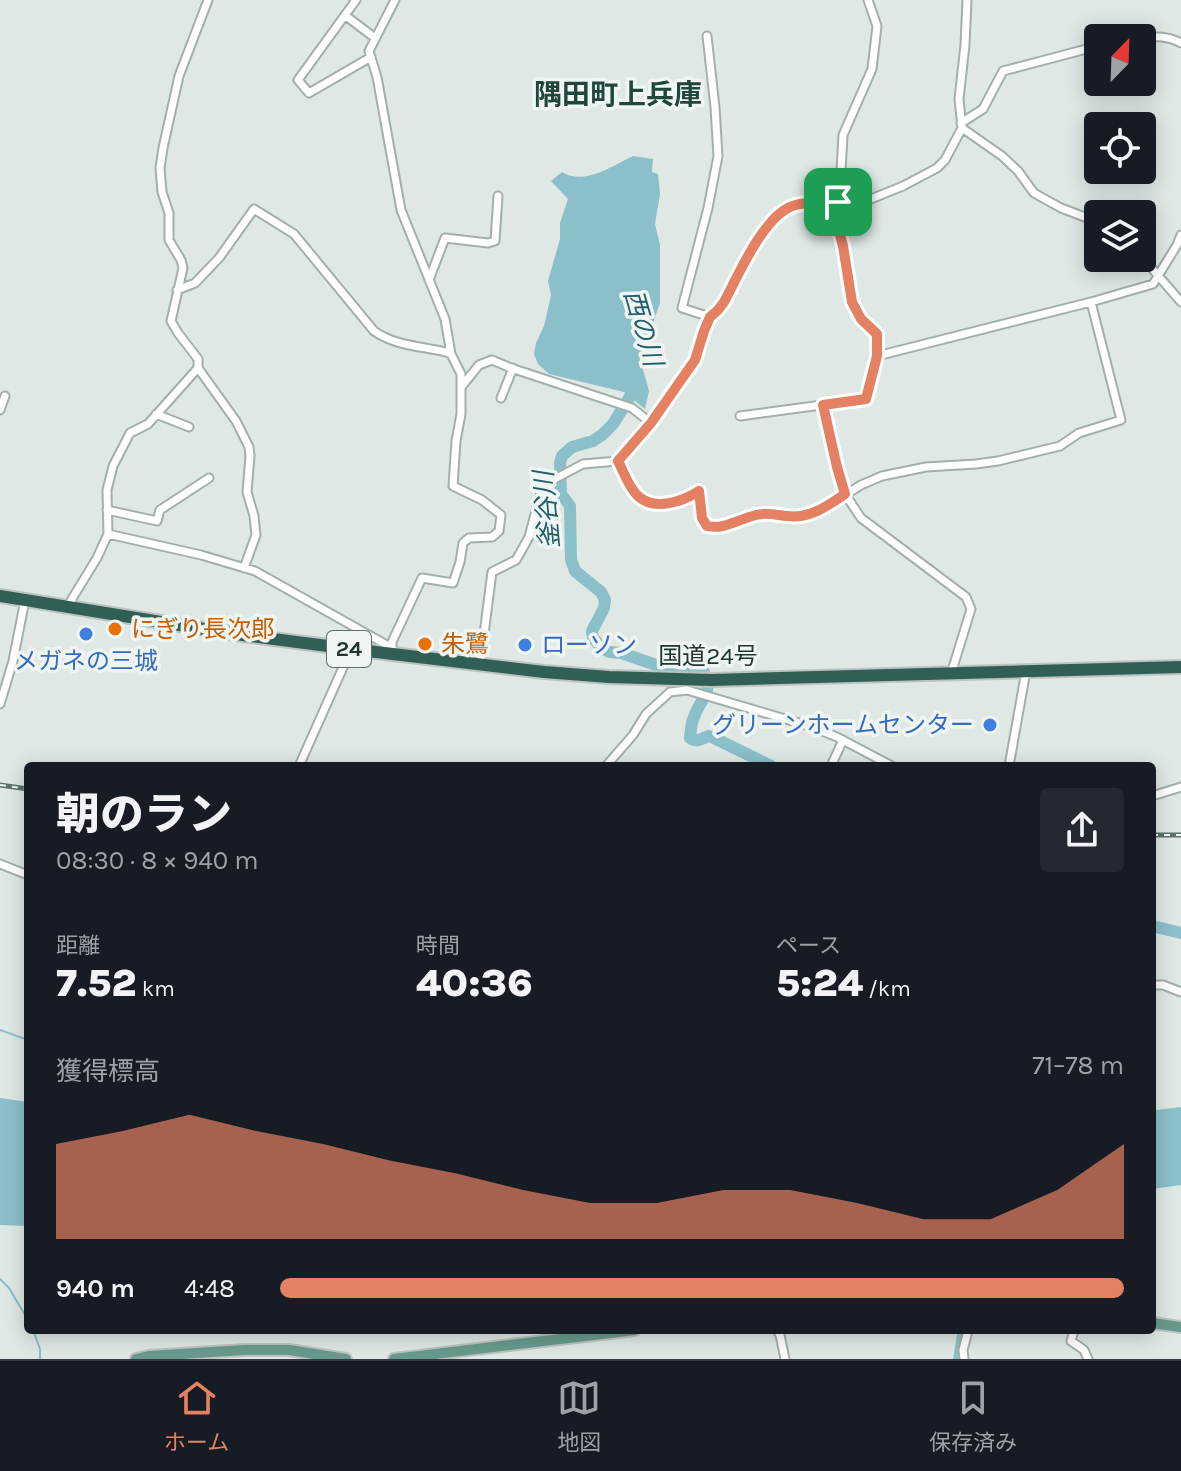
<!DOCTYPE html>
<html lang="ja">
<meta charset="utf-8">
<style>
body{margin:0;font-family:Karla,"Noto Sans JP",sans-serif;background:#242831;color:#f1f3f6;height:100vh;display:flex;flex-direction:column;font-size:30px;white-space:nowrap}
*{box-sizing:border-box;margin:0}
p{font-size:26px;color:#9ea1a6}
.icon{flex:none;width:44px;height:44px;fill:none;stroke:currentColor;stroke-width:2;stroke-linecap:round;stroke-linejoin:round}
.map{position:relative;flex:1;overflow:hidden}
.side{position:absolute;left:24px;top:762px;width:1132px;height:572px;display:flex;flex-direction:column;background:#171b24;border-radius:8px;box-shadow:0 4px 20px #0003}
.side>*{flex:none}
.needle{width:52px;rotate:23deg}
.tools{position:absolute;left:1084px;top:24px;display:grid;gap:16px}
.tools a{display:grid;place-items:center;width:72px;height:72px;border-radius:8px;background:#171b24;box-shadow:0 4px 20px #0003;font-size:40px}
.pin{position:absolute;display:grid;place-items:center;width:68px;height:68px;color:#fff;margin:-34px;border-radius:16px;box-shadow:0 4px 12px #0006}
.round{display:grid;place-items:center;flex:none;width:84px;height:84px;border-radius:8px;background:#242831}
.overview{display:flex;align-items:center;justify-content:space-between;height:136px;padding:0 32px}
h1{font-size:44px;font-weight:800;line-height:60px}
.figures{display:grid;grid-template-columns:repeat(3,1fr);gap:12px;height:136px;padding:8px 32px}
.figures div{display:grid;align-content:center}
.figures b{font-size:40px;font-weight:800}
.figures small{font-size:22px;font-weight:400}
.figures p{font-size:22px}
.chart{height:224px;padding:16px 32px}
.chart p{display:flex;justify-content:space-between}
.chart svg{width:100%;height:144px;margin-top:8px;fill:#e38162;opacity:.7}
ul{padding:0 32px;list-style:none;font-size:26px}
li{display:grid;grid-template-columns:128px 96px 1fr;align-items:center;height:60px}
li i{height:20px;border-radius:10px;background:#e38162}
.dock{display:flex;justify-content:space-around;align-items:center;height:112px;border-top:2px solid #363941;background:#171b24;font-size:22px;color:#9ea1a6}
.dock a{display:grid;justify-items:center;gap:4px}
.dock .on{color:#e38162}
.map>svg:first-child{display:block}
</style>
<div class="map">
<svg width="1181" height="1359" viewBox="0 0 1181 1359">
<rect width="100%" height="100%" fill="#dfe8e4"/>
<path fill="#8bbfc9" d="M633,156L653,159L652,172L658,174L660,194L655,224L660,245V303L640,359L649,391L645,409L624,392L549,374L538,364L534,354L536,343L544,326L551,295L548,281L560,239V223L568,199L551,181L562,172C584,186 612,166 633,156Z
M0,1098L28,1102V1226L0,1225Z
M1181,1107V1185L1152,1189V1112L1156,1110Z"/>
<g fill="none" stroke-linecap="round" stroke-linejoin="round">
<path stroke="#8bbfc9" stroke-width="2" d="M0,1030L28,1040
M0,1279L9,1288L28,1320
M33,1330L40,1349V1359"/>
<path stroke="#8bbfc9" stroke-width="12" d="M635,383L636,387L613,424L602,435L593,441L572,447L562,456L560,463L561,494L570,506L571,560L575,571L601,592L605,600L604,608L592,631L593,638L601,647L609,652L621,653L668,669L704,672C714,693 700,699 694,717C691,723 691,731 690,738C696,743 702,739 708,736L712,737L771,766
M1152,926L1181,933
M959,1359L964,1330"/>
<g stroke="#a3afab" stroke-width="11">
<path id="street" d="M208,0L179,76L163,148L160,168L162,192L169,213V240L181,260L183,268L171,321L178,333L198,359V368L236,421L249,447L250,456L247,492L254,516L256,535L244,568
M356,0L298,80L309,93L371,57
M346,16L375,38
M707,36L715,107L718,156L708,208L682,308L710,317
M1142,38C1157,36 1168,36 1181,43
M961,123L983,109L1003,71L1098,46
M962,128L1002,156L1018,171L1034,193L1061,208L1098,222
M1142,257L1181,302
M429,280L445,238L488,243L495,241L498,196
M177,290L195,283L219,258L254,209L294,234L374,331C395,346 421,346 446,352L451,354
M877,356L1091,302L1153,284L1177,245L1181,235
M462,386L479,365L492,360L511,368L632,408L651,423
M501,398L513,368
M823,405L837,467L845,494L861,518L966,597L971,609L951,674
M0,410L5,396
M156,414L189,427
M740,416L866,399L877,356V334L861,319L852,302L843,246L838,227L843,135L872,69L877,26L868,0
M618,461C624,472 628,487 637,496C654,511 683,503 699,491L702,518L707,526L711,527H723L758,514L803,516L819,511L861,485L882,476L926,467L976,464L998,461L1060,446L1079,433L1121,420L1091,302
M107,510L157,521L160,510L209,478
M108,534L201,555L255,571L392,648
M67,607L97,558L108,534L107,490L113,466L130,433L148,424L198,368
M392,655V642L422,578L453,583L460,562L463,543L469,538L492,537L499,531L501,515L482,500L453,486L456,441L461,414V374L451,354L445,319L401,210L377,77L369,51L395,0
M480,665L492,572L516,560L529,537L541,492L549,482L583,464L618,461L651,423L695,360L704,331L710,317L718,310L724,302L754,246L770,223L788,208L799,205L838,202L861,203L903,186L937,168L945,160L962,128L959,99L965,45L967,0
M0,704L13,661L25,600
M299,766L353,645L355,628
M606,766L633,735L646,714L670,692L687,690L809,726L837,737L892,766
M831,766L843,740
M1009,766L1026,671
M1152,796L1181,787
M0,864L28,875
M1152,985H1163L1181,992
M777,1330L780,1335L785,1359
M1074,1330L1071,1341L1084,1350L1088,1359
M964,1359L963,1350L968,1331L970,1330"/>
</g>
<g stroke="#bdc3c1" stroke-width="14">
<path id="primary" d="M1152,1323L1181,1327
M136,1359L149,1356L245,1350H289L346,1359
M394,1359L635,1330"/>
</g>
<g stroke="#bdc3c1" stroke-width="16">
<path id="highway" d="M0,596L235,634L351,649L544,672L609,677L712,680L1181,667"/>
</g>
<use href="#street" stroke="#fff" stroke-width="7"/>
<use href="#primary" stroke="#679a8d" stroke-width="10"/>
<use href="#highway" stroke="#305f56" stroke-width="12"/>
<g stroke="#5c726c" stroke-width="5">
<path id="rail" d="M0,785L28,789
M1152,835H1181"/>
</g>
<use href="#rail" stroke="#eef5f2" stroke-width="2" stroke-dasharray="6" stroke-linecap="butt"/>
</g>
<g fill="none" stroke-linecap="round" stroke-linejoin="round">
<g stroke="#fff" stroke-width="16">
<path id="route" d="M838,202V227L843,246L852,302L861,319L877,334V356L866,399L823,405L837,467L845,494C827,506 810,519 787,516C776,515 766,512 756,515C739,519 724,530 707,526L702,518L699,491C682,502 654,511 638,496C628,487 624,472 618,461L651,423L695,360L704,331L710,317L718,310L724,302C738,276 761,222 788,208C801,201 823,203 838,202Z"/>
</g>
<use href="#route" stroke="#e38162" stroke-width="10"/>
</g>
<g fill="#e8710a" stroke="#eef5f2" stroke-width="3">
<circle cx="115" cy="629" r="8"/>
<circle cx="425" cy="644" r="8"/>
</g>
<g fill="#3f7fe0" stroke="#eef5f2" stroke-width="3">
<circle cx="86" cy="634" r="8"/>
<circle cx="525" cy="645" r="8"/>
<circle cx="990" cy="725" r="8"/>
</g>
<g text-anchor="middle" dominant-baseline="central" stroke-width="7" stroke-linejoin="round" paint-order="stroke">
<rect fill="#eef5f2" stroke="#5f6f6b" stroke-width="2" x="327" y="631" width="44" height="36" rx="6"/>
<g font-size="22" font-weight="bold" fill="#223631">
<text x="349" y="649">24</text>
</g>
<g font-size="24" fill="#c56008" stroke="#eef5f2" text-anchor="start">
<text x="131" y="629">にぎり長次郎</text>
<text x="441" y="644">朱鷺</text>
</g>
<g font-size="24" fill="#366cbe" stroke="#eef5f2" text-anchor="start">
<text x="541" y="645">ローソン</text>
<text x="86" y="661" text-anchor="middle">メガネの三城</text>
<text x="974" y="725" text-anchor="end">グリーンホームセンター</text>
</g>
<g font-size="24" fill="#223631" stroke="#eef5f2">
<text x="708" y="656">国道24号</text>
</g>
<g font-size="26" font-style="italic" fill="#225f6c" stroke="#eef5f2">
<text transform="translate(643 328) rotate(74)">西の川</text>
<text transform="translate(547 510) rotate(-95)">釜谷川</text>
</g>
<g font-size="28" font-weight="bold" fill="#20463d" stroke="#eef5f2">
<text x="618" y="94">隅田町上兵庫</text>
</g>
</g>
</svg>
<div class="tools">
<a><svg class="needle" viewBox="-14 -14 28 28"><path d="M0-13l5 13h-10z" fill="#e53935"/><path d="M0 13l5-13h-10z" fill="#9ea1a6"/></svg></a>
<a><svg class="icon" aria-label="locate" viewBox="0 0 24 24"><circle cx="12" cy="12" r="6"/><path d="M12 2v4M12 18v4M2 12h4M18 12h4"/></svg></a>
<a><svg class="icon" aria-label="layers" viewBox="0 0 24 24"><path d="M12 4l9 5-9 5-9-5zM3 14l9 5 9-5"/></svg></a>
</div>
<div class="pin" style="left:838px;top:202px;background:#1e9e55"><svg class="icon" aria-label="arrive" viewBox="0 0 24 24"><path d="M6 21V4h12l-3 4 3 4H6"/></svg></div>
<section class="side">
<div class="overview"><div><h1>朝のラン</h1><p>08:30 · 8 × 940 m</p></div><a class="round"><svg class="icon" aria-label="share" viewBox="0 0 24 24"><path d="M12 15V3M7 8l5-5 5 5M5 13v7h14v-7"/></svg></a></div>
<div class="figures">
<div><p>距離</p><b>7.52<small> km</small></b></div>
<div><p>時間</p><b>40:36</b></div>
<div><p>ペース</p><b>5:24<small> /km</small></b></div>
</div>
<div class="chart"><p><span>獲得標高</span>71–78 m</p>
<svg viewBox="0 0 160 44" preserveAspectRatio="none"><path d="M0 44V15L10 11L20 6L30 11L40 15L50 20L60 24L70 29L80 33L90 33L100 29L110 29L120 33L130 38L140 38L150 29L160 15V44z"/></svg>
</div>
<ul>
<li><b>940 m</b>4:48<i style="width:100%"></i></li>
</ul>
</section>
</div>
<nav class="dock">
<a class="on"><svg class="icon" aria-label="home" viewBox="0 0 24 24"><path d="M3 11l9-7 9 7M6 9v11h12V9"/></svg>ホーム</a>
<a><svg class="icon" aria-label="map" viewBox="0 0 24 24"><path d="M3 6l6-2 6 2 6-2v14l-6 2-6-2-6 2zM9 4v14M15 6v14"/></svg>地図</a>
<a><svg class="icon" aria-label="saved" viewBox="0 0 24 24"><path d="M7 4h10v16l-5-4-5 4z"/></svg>保存済み</a>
</nav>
